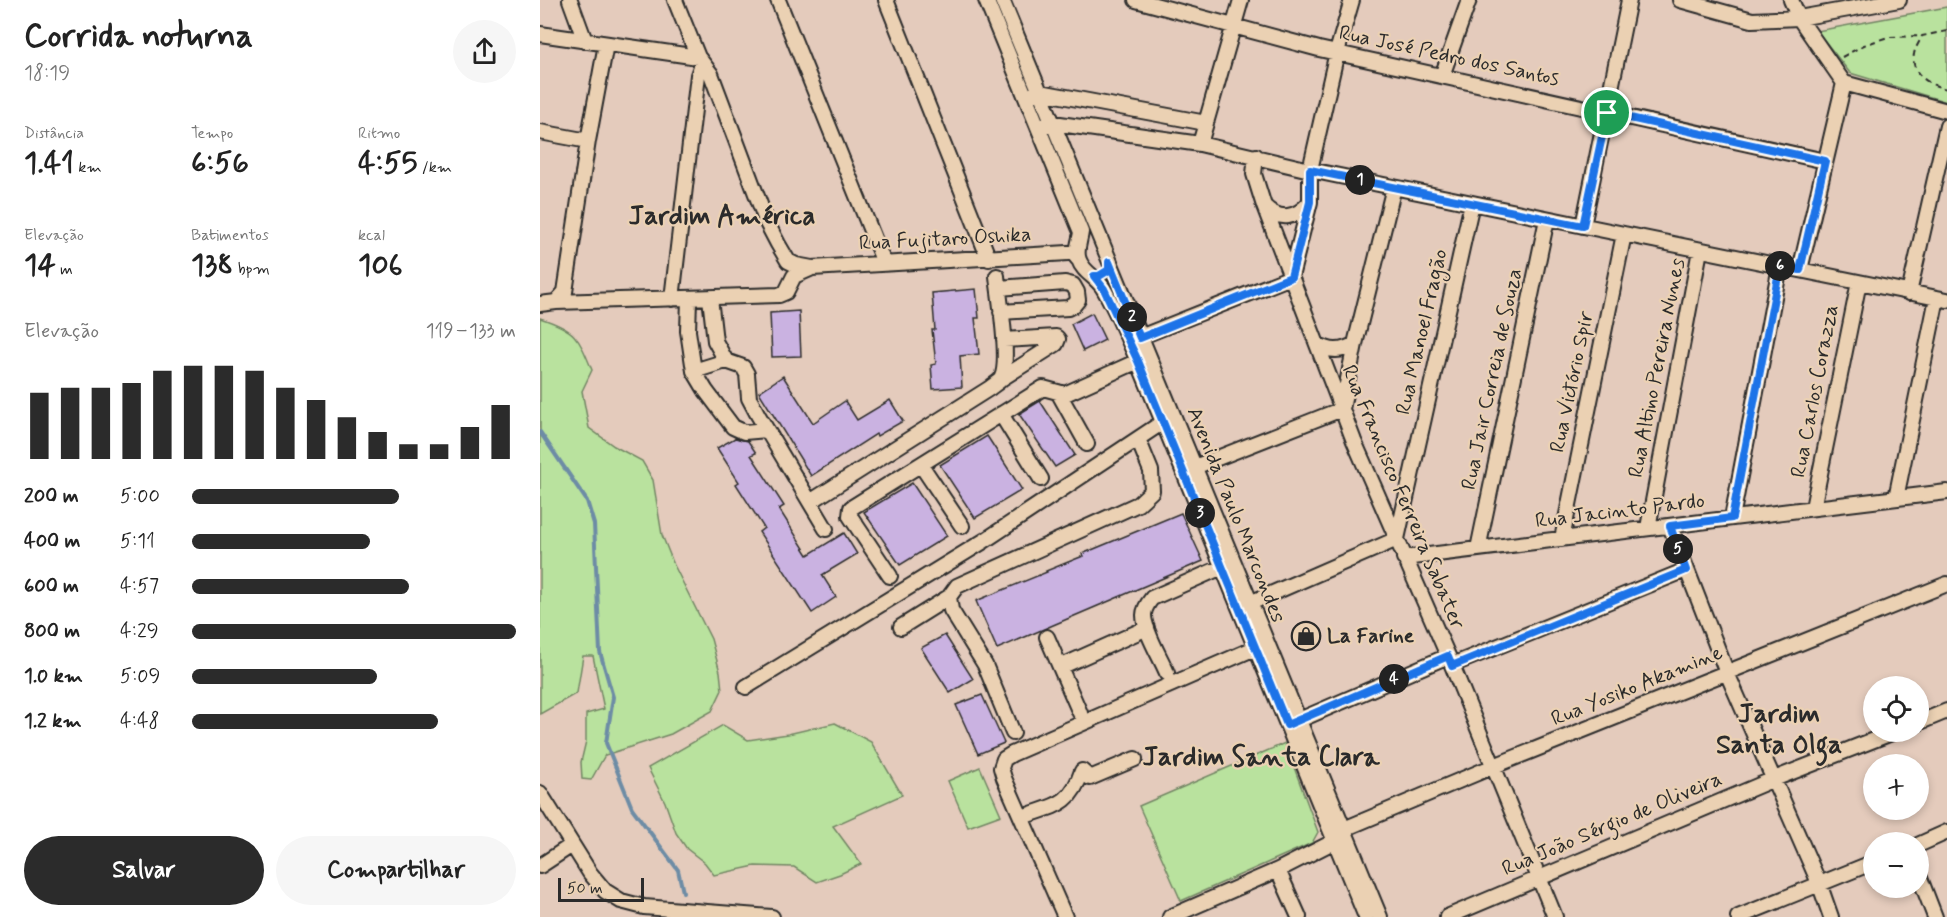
<!DOCTYPE html>
<html lang="pt">
<meta charset="utf-8">
<style>
body{margin:0;font-family:Mynerve,sans-serif;background:#f6f6f6;color:#222;height:100vh;display:flex;flex-direction:column;font-size:22px;white-space:nowrap}
*{box-sizing:border-box;margin:0}
p{font-size:20px;color:#767676}
.icon{flex:none;width:33px;height:33px;fill:none;stroke:currentColor;stroke-width:2;stroke-linecap:round;stroke-linejoin:round}
.map{position:relative;flex:1;overflow:hidden}
.sheet{display:flex;flex-direction:column;background:#fff;width:540px}
.sheet>*{flex:none}
.fabs{position:absolute;left:1323px;top:676px;display:grid;gap:12px}
.fabs a{display:grid;place-items:center;width:66px;height:66px;border-radius:50%;background:#fff;box-shadow:0 3px 9px #0003;font-size:30px}
.scale{position:absolute;left:18px;bottom:15px;width:86px;box-sizing:border-box;padding-left:6px;border:3px solid #2b2b2b;border-top:0;font-size:16px;line-height:21px;white-space:nowrap;color:#2b2b2b;-webkit-text-stroke:4px #ebd1b3;paint-order:stroke}
.pin{position:absolute;display:grid;place-items:center;width:51px;height:51px;color:#fff;margin:-26px;border:3px solid #fff;border-radius:50%;box-shadow:0 2px 6px #0007}
.km{position:absolute;width:30px;height:30px;margin:-15px;border-radius:50%;background:#222;color:#fff;font-size:16px;line-height:30px;text-align:center}
.round{display:grid;place-items:center;flex:none;width:63px;height:63px;border-radius:32px;background:#f6f6f6}
.headline{display:flex;align-items:center;justify-content:space-between;height:102px;padding:0 24px}
h1{font-size:33px;font-weight:700;line-height:45px}
.metrics{display:grid;grid-template-columns:repeat(3,1fr);gap:9px;height:102px;padding:6px 24px}
.metrics div{display:grid;align-content:center}
.metrics b{font-size:30px;font-weight:700}
.metrics small{font-size:16px;font-weight:400}
.metrics p{font-size:16px}
.chart{height:168px;padding:12px 24px}
.chart p{display:flex;justify-content:space-between}
.chart svg{width:100%;height:108px;margin-top:6px;stroke:#2b2b2b;stroke-width:6}
.cta{display:flex;gap:12px;margin-top:auto;padding:12px 24px}
.cta a{flex:1;height:69px;border-radius:36px;background:#2b2b2b;color:#fff;font-size:24px;font-weight:700;line-height:69px;text-align:center}
.cta a+a{background:#f6f6f6;color:#222}
ul{padding:0 24px;list-style:none;font-size:20px}
li{display:grid;grid-template-columns:96px 72px 1fr;align-items:center;height:45px}
li i{height:15px;border-radius:8px;background:#2b2b2b}
main{display:flex;flex:1;min-height:0}
.map>svg:first-child{display:block}
</style>
<main>
<section class="sheet">
<div class="headline"><div><h1>Corrida noturna</h1><p>18:19</p></div><a class="round"><svg class="icon" aria-label="share" viewBox="0 0 24 24"><path d="M12 15V3M7 8l5-5 5 5M5 13v7h14v-7"/></svg></a></div>
<div class="metrics">
<div><p>Distância</p><b>1.41<small> km</small></b></div>
<div><p>Tempo</p><b>6:56</b></div>
<div><p>Ritmo</p><b>4:55<small> /km</small></b></div>
</div>
<div class="metrics">
<div><p>Elevação</p><b>14<small> m</small></b></div>
<div><p>Batimentos</p><b>138<small> bpm</small></b></div>
<div><p>kcal</p><b>106</b></div>
</div>
<div class="chart"><p><span>Elevação</span>119–133 m</p>
<svg viewBox="0 0 160 44" preserveAspectRatio="none"><path d="M5 44V17M15 44V15M25 44V15M35 44V13M45 44V8M55 44V6M65 44V6M75 44V8M85 44V15M95 44V20M105 44V27M115 44V33M125 44V38M135 44V38M145 44V31M155 44V22"/></svg>
</div>
<ul>
<li><b>200 m</b>5:00<i style="width:64%"></i></li>
<li><b>400 m</b>5:11<i style="width:55%"></i></li>
<li><b>600 m</b>4:57<i style="width:67%"></i></li>
<li><b>800 m</b>4:29<i style="width:100%"></i></li>
<li><b>1.0 km</b>5:09<i style="width:57%"></i></li>
<li><b>1.2 km</b>4:48<i style="width:76%"></i></li>
</ul>
<div class="cta"><a>Salvar</a><a>Compartilhar</a></div>
</section>
<div class="map">
<svg width="1407" height="917" viewBox="0 0 1407 917">
<rect width="100%" height="100%" fill="#e4cbbc"/>
<filter id="ink" filterUnits="userSpaceOnUse"><feTurbulence type="fractalNoise" baseFrequency=".0167" numOctaves="2"/><feDisplacementMap in="SourceGraphic" scale="12" xChannelSelector="R" yChannelSelector="G"/><feConvolveMatrix kernelMatrix="1 2 1 2 8 2 1 2 1" color-interpolation-filters="sRGB"/></filter>
<g filter="url(#ink)">
<path fill="#b9e29e" stroke="#728664" stroke-width="1.5" d="M1407,7V102L1310,73L1277,31Z
M0,318C36,330 38,336 52,370L42,391L49,428L74,446L102,461L113,480L122,535L134,565L171,639L180,672L182,690L172,711L131,734L65,755L51,780L42,779L41,762L46,741V714L64,709L53,656H43L37,693L0,714Z
M295,723L331,742L362,795L293,826L321,864L300,874L277,882L254,867L215,866L174,875L165,863L147,849L136,833L125,802L108,768L183,725L208,740L248,734Z
M745,743L778,832L772,843L641,901L599,806Z
M440,767L461,815L428,827L408,781Z"/>
<g fill="none" stroke-linecap="round" stroke-linejoin="round">
<path stroke="#6d8ca5" stroke-width="4" d="M0,432L47,501L54,524L60,652L73,697L66,743L92,808L138,870L143,892"/>
</g>
<path fill="#cab2e1" stroke="#2b2b2b" stroke-width="1.5" d="M436,289L439,318H435L439,354L420,356L422,387L393,389L391,365L396,364L392,330H395L392,293Z
M259,311L261,356L232,357L230,313Z
M552,313L565,340L543,351L531,324Z
M243,376L273,423L305,401L317,420L350,400L363,421L337,436L336,434L271,476L219,392Z
M500,401L535,455L515,467L479,414Z
M447,436L482,490L435,518L400,465Z
M195,438L208,441L216,453L211,455L244,506L239,509L268,555L304,533L317,554L282,575L296,597L272,613L219,532L224,528L196,484L199,482L177,448Z
M372,483L407,536L360,565L324,512Z
M641,513L663,561L457,649L436,601L507,572L506,571L543,556L542,554Z
M405,635L433,679L410,693L381,648Z
M442,695L464,743L438,754L416,705Z"/>
<g fill="none" stroke-linecap="round" stroke-linejoin="round">
<g stroke="#2b2b2b" stroke-width="18">
<path id="minor" d="M30,0L45,41
M135,0L158,57L171,74L227,223L238,244L248,261L256,265L272,268L528,253H533L538,259
M238,0L344,263
M346,0L449,259
M446,0L541,232C540,241 535,251 539,260C543,272 556,277 563,288C577,311 587,337 598,361L826,917
M462,0L840,917
M596,0L779,49L1285,161
M1140,0L1212,20L1259,18L1359,0
M1251,0L1259,18L1304,83L1407,111
M0,34L158,57
M902,76L929,0
M494,94L500,92L666,123
M506,125L520,124L660,144L770,170L1407,300
M0,132L48,141
M660,144L701,0
M716,156L714,174L724,206L814,441L912,665L1015,917
M724,206C740,222 757,218 770,202
M1043,226L1089,0
M1260,270L1304,83
M751,277L770,202V170L797,52L812,0
M459,288L525,283L533,285L537,292L538,300L534,305L528,308L461,312
M1369,293L1407,126
M170,298L175,341L186,361L203,367L207,374L209,398L218,415L286,529
M132,299L158,75L162,64
M149,299L148,331L154,371L166,391L193,427L204,432L227,430
M16,302L25,292L48,141L66,44
M0,304L16,302L239,295L246,292L254,276L270,269
M600,337L751,277
M777,344C791,352 801,352 815,344
M154,371L186,361
M461,379L516,344L518,339L516,337L464,340
M518,392L547,444
M461,414L501,479
M381,465L422,526
M647,470L802,409L815,344L854,187
M1356,498L1397,298
M270,502L450,388C453,385 459,382 461,379C471,363 459,296 457,276
M1273,508L1319,282
M1192,518L1240,266
M1130,526L1187,673L1279,883L1291,917
M1108,528L1160,250
M1022,539L1084,234
M938,549L1007,219
M864,558L1407,492
M350,576L310,516L311,508L503,388L525,394L598,361
M701,607L857,539L932,203
M361,627L409,597
M507,637L540,713
M912,665L1146,570
M520,667L607,628
M627,673C621,658 604,631 604,615C604,609 608,603 612,598L682,567
M206,687L444,541L623,422
M1378,723L1407,711
M750,724L908,656
M473,733L445,665L411,610L409,597L417,586L598,504L612,491L611,471L598,439
M0,793L50,873L65,891L81,901L104,907L232,917
M482,817C515,805 530,807 542,771L550,778L595,759
M804,829L954,766L1407,584
M1378,845L1407,832
M0,866L32,845
M738,870L759,917
M1378,873L1395,917
M525,917L464,778L461,768L464,759L472,754L715,648
M630,917L738,870L795,841L799,835
M907,917L1234,779L1354,732
M1198,917L1334,862"/>
</g>
<path stroke="#2b2b2b" stroke-width="2" stroke-dasharray="6 4.5" stroke-linecap="butt" d="M1407,31L1382,36C1380,41 1375,48 1374,54C1370,75 1390,85 1407,89
M1302,57L1324,45L1348,37L1382,36"/>
<use href="#minor" stroke="#ebd1b3" stroke-width="14"/>
</g>
</g>
<g fill="none" stroke-linecap="round" stroke-linejoin="round" filter="url(#ink)">
<g stroke="#fff" stroke-width="12">
<path id="route" d="M1067,113L1285,161L1260,270L1240,266L1192,518L1130,526L1146,570L912,666L908,656L747,725L598,361L564,289L554,276H559L569,270V262L600,338L751,277L770,202V170L1043,226Z"/>
</g>
<use href="#route" stroke="#1a73e8" stroke-width="8"/>
</g>
<defs>
<g id="shop-ring" transform="scale(1.5)"><circle r="9.5" fill="#ebd1b3" stroke="#2b2b2b" stroke-width="1.5"/><path d="M-5-2.5h2.3a2.7 3.5 0 0 1 5.4 0H5L5.5 6h-11ZM-1.5-2.5h3a1.5 2.3 0 0 0-3 0Z" fill="#2b2b2b"/></g>
</defs>
<g fill-rule="evenodd">
<use href="#shop-ring" x="766" y="636"/>
</g>
<g text-anchor="middle" dominant-baseline="central" stroke-width="4.5" stroke-linejoin="round" paint-order="stroke">
<g font-size="21" fill="#2b2b2b" stroke="#ebd1b3">
<text transform="translate(909 56) rotate(12)">Rua José Pedro dos Santos</text>
<text transform="translate(405 239) rotate(-3)">Rua Fujitaro Oshika</text>
<text transform="translate(882 332) rotate(-77)">Rua Manoel Fragão</text>
<text transform="translate(1117 368) rotate(-79)">Rua Altino Pereira Nunes</text>
<text transform="translate(952 379) rotate(-78)">Rua Jair Correia de Souza</text>
<text transform="translate(1032 382) rotate(-78)">Rua Victório Spir</text>
<text transform="translate(1275 391) rotate(-79)">Rua Carlos Corazza</text>
<text transform="translate(863 497) rotate(67)">Rua Francisco Ferreira Sabater</text>
<text transform="translate(1080 511) rotate(-7)">Rua Jacinto Pardo</text>
<text transform="translate(696 515) rotate(68)">Avenida Paulo Marcondes</text>
<text transform="translate(1097 686) rotate(-22)">Rua Yosiko Akamine</text>
<text transform="translate(1072 824) rotate(-23)">Rua João Sérgio de Oliveira</text>
</g>
<g font-size="21" font-weight="bold" fill="#2b2b2b" stroke="#ebd1b3" text-anchor="start">
<text x="787" y="636">La Farine</text>
</g>
<g font-size="27" font-weight="bold" fill="#2b2b2b" stroke="#ebd1b3">
<text x="182" y="216">Jardim América</text>
<text x="1239" y="714">Jardim<tspan x="1239" dy="31">Santa Olga</tspan></text>
<text x="721" y="757">Jardim Santa Clara</text>
</g>
</g>
</svg>
<div class="fabs">
<a><svg class="icon" aria-label="locate" viewBox="0 0 24 24"><circle cx="12" cy="12" r="6"/><path d="M12 2v4M12 18v4M2 12h4M18 12h4"/></svg></a>
<a>+</a>
<a>−</a>
</div>
<div class="scale">50 m</div>
<div class="pin" style="left:1067px;top:113px;background:#1e9e55"><svg class="icon" aria-label="arrive" viewBox="0 0 24 24"><path d="M6 21V4h12l-3 4 3 4H6"/></svg></div>
<b class="km" style="left:820px;top:180px">1</b>
<b class="km" style="left:592px;top:317px">2</b>
<b class="km" style="left:660px;top:513px">3</b>
<b class="km" style="left:854px;top:679px">4</b>
<b class="km" style="left:1138px;top:549px">5</b>
<b class="km" style="left:1240px;top:266px">6</b>
</div>
</main>
